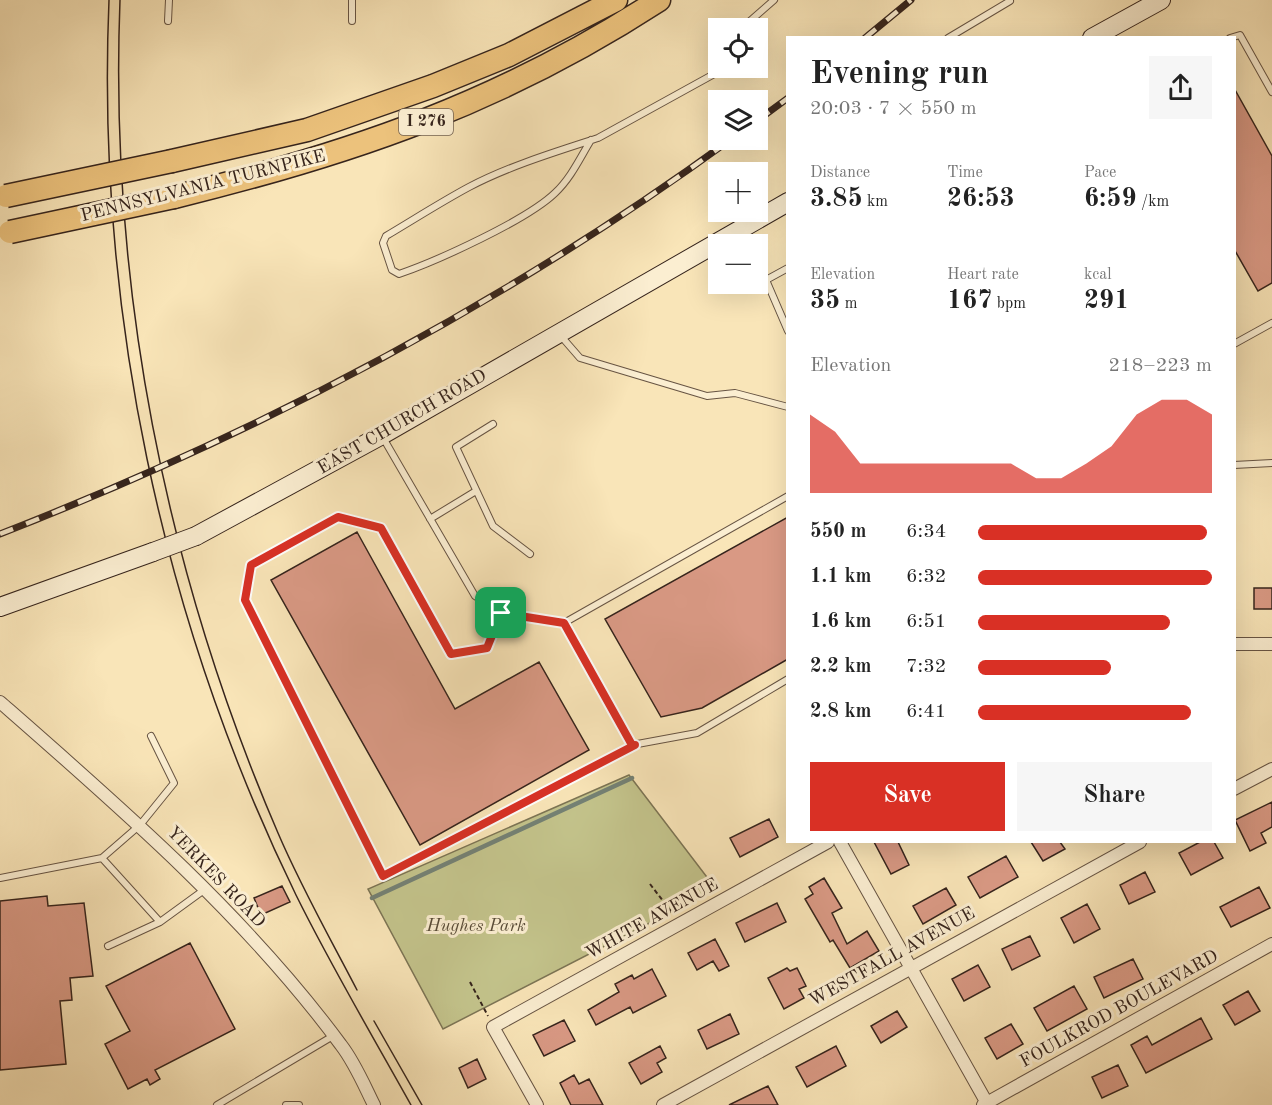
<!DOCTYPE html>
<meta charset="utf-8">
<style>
body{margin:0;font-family:"Old Standard TT",serif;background:#f6f6f6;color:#222;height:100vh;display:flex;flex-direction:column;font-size:22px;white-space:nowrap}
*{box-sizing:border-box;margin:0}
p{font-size:20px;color:#767676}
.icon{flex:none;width:33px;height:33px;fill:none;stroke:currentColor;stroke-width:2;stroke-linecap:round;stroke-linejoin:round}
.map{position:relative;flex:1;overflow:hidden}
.side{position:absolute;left:786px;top:36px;width:450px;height:807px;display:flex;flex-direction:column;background:#fff;border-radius:0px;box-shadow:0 6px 24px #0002}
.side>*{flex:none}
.controls{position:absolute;left:708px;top:18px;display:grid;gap:12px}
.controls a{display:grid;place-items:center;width:60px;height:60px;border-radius:0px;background:#fff;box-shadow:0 6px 24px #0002;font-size:30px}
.pin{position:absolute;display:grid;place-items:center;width:51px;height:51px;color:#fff;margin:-26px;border-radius:12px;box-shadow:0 3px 9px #0006}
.round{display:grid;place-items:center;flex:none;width:63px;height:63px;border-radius:0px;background:#f6f6f6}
.overview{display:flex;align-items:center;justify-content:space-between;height:102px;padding:0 24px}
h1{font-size:33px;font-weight:700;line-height:45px}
.figures{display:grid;grid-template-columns:repeat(3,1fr);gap:9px;height:102px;padding:6px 24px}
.figures div{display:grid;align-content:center}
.figures b{font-size:26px;font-weight:700}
.figures small{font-size:16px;font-weight:400}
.figures p{font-size:16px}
.chart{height:168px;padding:12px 24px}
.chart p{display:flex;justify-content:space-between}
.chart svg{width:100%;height:108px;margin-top:6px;fill:#d93025;opacity:.7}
.cta{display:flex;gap:12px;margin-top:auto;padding:12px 24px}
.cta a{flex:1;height:69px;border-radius:0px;background:#d93025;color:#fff;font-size:24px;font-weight:700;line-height:69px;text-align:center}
.cta a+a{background:#f6f6f6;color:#222}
ul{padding:0 24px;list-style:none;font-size:20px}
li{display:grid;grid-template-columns:96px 72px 1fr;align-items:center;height:45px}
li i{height:15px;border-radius:8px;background:#d93025}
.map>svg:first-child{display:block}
</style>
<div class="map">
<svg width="1272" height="1105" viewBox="0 0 1272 1105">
<rect width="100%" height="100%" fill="#f9e5b8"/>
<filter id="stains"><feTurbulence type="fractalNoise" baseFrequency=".00333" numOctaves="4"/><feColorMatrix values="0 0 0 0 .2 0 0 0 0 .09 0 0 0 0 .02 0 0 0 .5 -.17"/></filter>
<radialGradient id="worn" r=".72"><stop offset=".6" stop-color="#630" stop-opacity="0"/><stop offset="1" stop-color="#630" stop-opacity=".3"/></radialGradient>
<path fill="#c3c38b" stroke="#7c7454" stroke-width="1.5" d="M629,775L716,889L443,1029L368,889Z"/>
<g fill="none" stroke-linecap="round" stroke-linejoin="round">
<path stroke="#748174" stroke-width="4.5" d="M372,898L632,778"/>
</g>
<path fill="#d99984" stroke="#36241c" stroke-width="1.5" d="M1234,88L1272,156V283L1258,291L1234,249Z
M788,517V659L702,708L661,717L605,619Z
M357,532L455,709L539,662L589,750L420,845L271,580Z
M1254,588H1272V609H1254Z
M1272,802V827L1261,833L1266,843L1250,851L1235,820Z
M769,819L778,837L740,857L730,838Z
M874,842H898L909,865L891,874Z
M1031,842H1060L1065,849L1043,861Z
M1200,842H1214L1223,858L1191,875L1179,853Z
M1006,856L1018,877L980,898L968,877Z
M1145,872L1155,892L1129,904L1120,885Z
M824,878L842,908L832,913L847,944L867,931L879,951L850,968L833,940L830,942L805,899L813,894L809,887Z
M282,886L290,902L261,915L254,898Z
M1259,887L1270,908L1231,927L1220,907Z
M946,888L956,905L923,924L913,906Z
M47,896L48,906L84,903L93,976L70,978L72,1000L60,1001L66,1064L0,1070V901Z
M777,903L786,922L745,942L736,923Z
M1087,904L1100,929L1074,943L1061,918Z
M1030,936L1040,956L1012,970L1002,949Z
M715,939L729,966L719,971L713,961L697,970L688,953Z
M190,943L235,1029L155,1070L160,1079L150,1085L147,1079L128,1089L105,1044L130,1031L106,986Z
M1133,959L1143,979L1104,998L1094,977Z
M978,965L990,987L964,1001L952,979Z
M787,968L790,971L797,968L806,986L799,989L804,998L784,1009L768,978Z
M652,969L666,996L633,1013L630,1007L596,1025L588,1010L619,992L615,984L632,975L634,979Z
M1074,986L1087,1009L1047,1031L1034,1008Z
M1248,991L1260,1011L1235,1025L1223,1005Z
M897,1011L907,1027L881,1043L871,1026Z
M730,1014L739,1034L707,1049L698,1030Z
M1201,1018L1212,1039L1146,1073L1131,1045L1147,1036L1152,1045Z
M564,1020L575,1041L544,1056L533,1035Z
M1011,1024L1023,1044L997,1059L985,1038Z
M660,1046L666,1058L657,1063L662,1072L641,1084L629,1063Z
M836,1046L846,1066L807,1087L796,1067Z
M477,1059L486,1079L468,1088L459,1068Z
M1118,1065L1128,1086L1102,1098L1092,1077Z
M574,1075L579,1084L589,1079L603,1105H571L560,1083Z
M768,1086L778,1105H729Z"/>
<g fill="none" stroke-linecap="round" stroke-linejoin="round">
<g stroke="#675443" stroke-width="8">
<path id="lane" d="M168,21L169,0
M352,21V0
M742,28L774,0
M948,38L1010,1
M1230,38L1240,35L1272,92
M591,140C580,158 571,178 555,193C527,220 437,261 399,274L392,270L383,243L386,236C413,220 441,202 469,187C509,166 555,152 598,138L725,68
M788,268L766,280L788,331
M560,335L580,358L707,396L735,393L788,407
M1234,344L1272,323
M493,424L456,447L493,526L530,554
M382,436L475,596L501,613L564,623
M1234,465L1272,463
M788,496L564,623L632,745L697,733L788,679
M430,519L476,491
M501,613L487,648L451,654L381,528L338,517L251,565L245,601L383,876L635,745
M102,858L160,922L204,890
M0,878L102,858L140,825L174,783L151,736
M108,946L160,922
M217,1105L333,1036
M286,1105H299"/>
</g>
<g stroke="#675443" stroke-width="14">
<path id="street" d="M1234,644H1272
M0,702C120,807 246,916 341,1045C355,1063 364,1085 374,1105
M1234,789L1272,769
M840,842L988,1105
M537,1105L493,1027L828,842
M663,1105L1140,842
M983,1105L1272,944"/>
</g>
<g stroke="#36241c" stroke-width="20">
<path id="secondary" d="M1092,38L1161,0
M196,536L382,435L788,202
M0,607L153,552"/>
</g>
<g stroke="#36241c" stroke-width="25">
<path id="highway" d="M172,161L307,130L433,86L509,55L616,0
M174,197C354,153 502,102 659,0"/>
</g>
<path stroke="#36241c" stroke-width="2" stroke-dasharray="4.5 3" stroke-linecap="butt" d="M650,884L673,914
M470,982L488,1016"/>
<use href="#lane" stroke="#fbeed1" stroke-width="6"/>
<use href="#street" stroke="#fbeed1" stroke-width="12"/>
<use href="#secondary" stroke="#fbeed1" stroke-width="18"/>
<use href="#highway" stroke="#ecc27c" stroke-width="22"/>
<path stroke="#36241c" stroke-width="1.5" d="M109,0C96,307 161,618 296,895C331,966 372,1035 411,1105
M120,0C109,285 165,571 278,833C301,887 330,938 357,990
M374,1021L422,1105"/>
<g stroke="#36241c" stroke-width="7">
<path id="rail" d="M865,38L911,0
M758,120L788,98
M0,534C259,433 506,303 730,140"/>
</g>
<use href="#rail" stroke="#fbeed1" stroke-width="4.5" stroke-dasharray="14" stroke-linecap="butt"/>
<g stroke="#36241c" stroke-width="20" stroke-linecap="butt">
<path id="secondary-bridge" d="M153,552L196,536"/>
</g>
<g stroke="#36241c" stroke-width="25" stroke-linecap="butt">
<path id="highway-bridge" d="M6,196L172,161
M10,232L174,197"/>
</g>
<use href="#secondary-bridge" stroke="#fbeed1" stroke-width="18"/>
<use href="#highway-bridge" stroke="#ecc27c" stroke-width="22"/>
</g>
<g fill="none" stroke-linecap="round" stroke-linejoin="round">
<g stroke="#fff" stroke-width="12">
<path id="route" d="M338,517L381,528L451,654L487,648L501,613L564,623L632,745H635L383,876L245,600L251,565Z"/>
</g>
<use href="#route" stroke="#d93025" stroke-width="8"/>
</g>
<g text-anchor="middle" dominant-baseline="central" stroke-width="6" stroke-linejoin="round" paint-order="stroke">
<rect fill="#fbeed1" stroke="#716152" stroke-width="1.5" x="399" y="109" width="54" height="26" rx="4.5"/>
<g font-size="16" font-weight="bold" fill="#36241c">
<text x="426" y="122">I 276</text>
</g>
<g font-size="18" fill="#36241c" stroke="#fbeed1">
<text transform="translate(203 186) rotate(-14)">PENNSYLVANIA TURNPIKE</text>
<text transform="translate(402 422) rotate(-30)">EAST CHURCH ROAD</text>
<text transform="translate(216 877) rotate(46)">YERKES ROAD</text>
<text transform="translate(652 919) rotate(-29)">WHITE AVENUE</text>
<text transform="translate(892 957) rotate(-29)">WESTFALL AVENUE</text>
<text transform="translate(1119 1009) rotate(-29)">FOULKROD BOULEVARD</text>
</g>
<g font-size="18" font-style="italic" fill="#594c38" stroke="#fbeed1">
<text x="476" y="926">Hughes Park</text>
</g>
</g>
<rect width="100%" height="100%" filter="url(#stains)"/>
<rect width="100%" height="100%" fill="url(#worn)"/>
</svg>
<div class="controls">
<a><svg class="icon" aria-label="locate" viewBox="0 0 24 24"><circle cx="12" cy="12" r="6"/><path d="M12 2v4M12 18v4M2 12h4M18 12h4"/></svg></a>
<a><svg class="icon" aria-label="layers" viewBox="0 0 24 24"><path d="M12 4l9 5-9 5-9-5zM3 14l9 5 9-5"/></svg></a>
<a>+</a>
<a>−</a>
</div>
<div class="pin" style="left:501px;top:613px;background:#1e9e55"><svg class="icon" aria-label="arrive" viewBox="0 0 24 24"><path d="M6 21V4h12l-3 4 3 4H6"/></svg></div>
<section class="side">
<div class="overview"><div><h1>Evening run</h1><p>20:03 · 7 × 550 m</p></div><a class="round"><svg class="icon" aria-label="share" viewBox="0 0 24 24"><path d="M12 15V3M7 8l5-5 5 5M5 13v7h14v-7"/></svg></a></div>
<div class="figures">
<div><p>Distance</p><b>3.85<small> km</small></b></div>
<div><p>Time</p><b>26:53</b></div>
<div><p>Pace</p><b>6:59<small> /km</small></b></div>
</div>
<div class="figures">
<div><p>Elevation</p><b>35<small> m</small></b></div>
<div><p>Heart rate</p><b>167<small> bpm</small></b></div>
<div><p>kcal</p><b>291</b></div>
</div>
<div class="chart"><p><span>Elevation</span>218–223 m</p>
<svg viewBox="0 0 160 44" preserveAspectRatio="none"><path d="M0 44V12L10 19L20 32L30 32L40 32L50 32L60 32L70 32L80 32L90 38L100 38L110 32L120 25L130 12L140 6L150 6L160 12V44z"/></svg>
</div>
<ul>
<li><b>550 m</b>6:34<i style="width:98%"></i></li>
<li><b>1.1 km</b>6:32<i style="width:100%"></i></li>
<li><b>1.6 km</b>6:51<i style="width:82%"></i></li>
<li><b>2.2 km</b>7:32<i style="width:57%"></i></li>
<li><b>2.8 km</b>6:41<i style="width:91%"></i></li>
</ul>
<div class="cta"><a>Save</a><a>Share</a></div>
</section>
</div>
